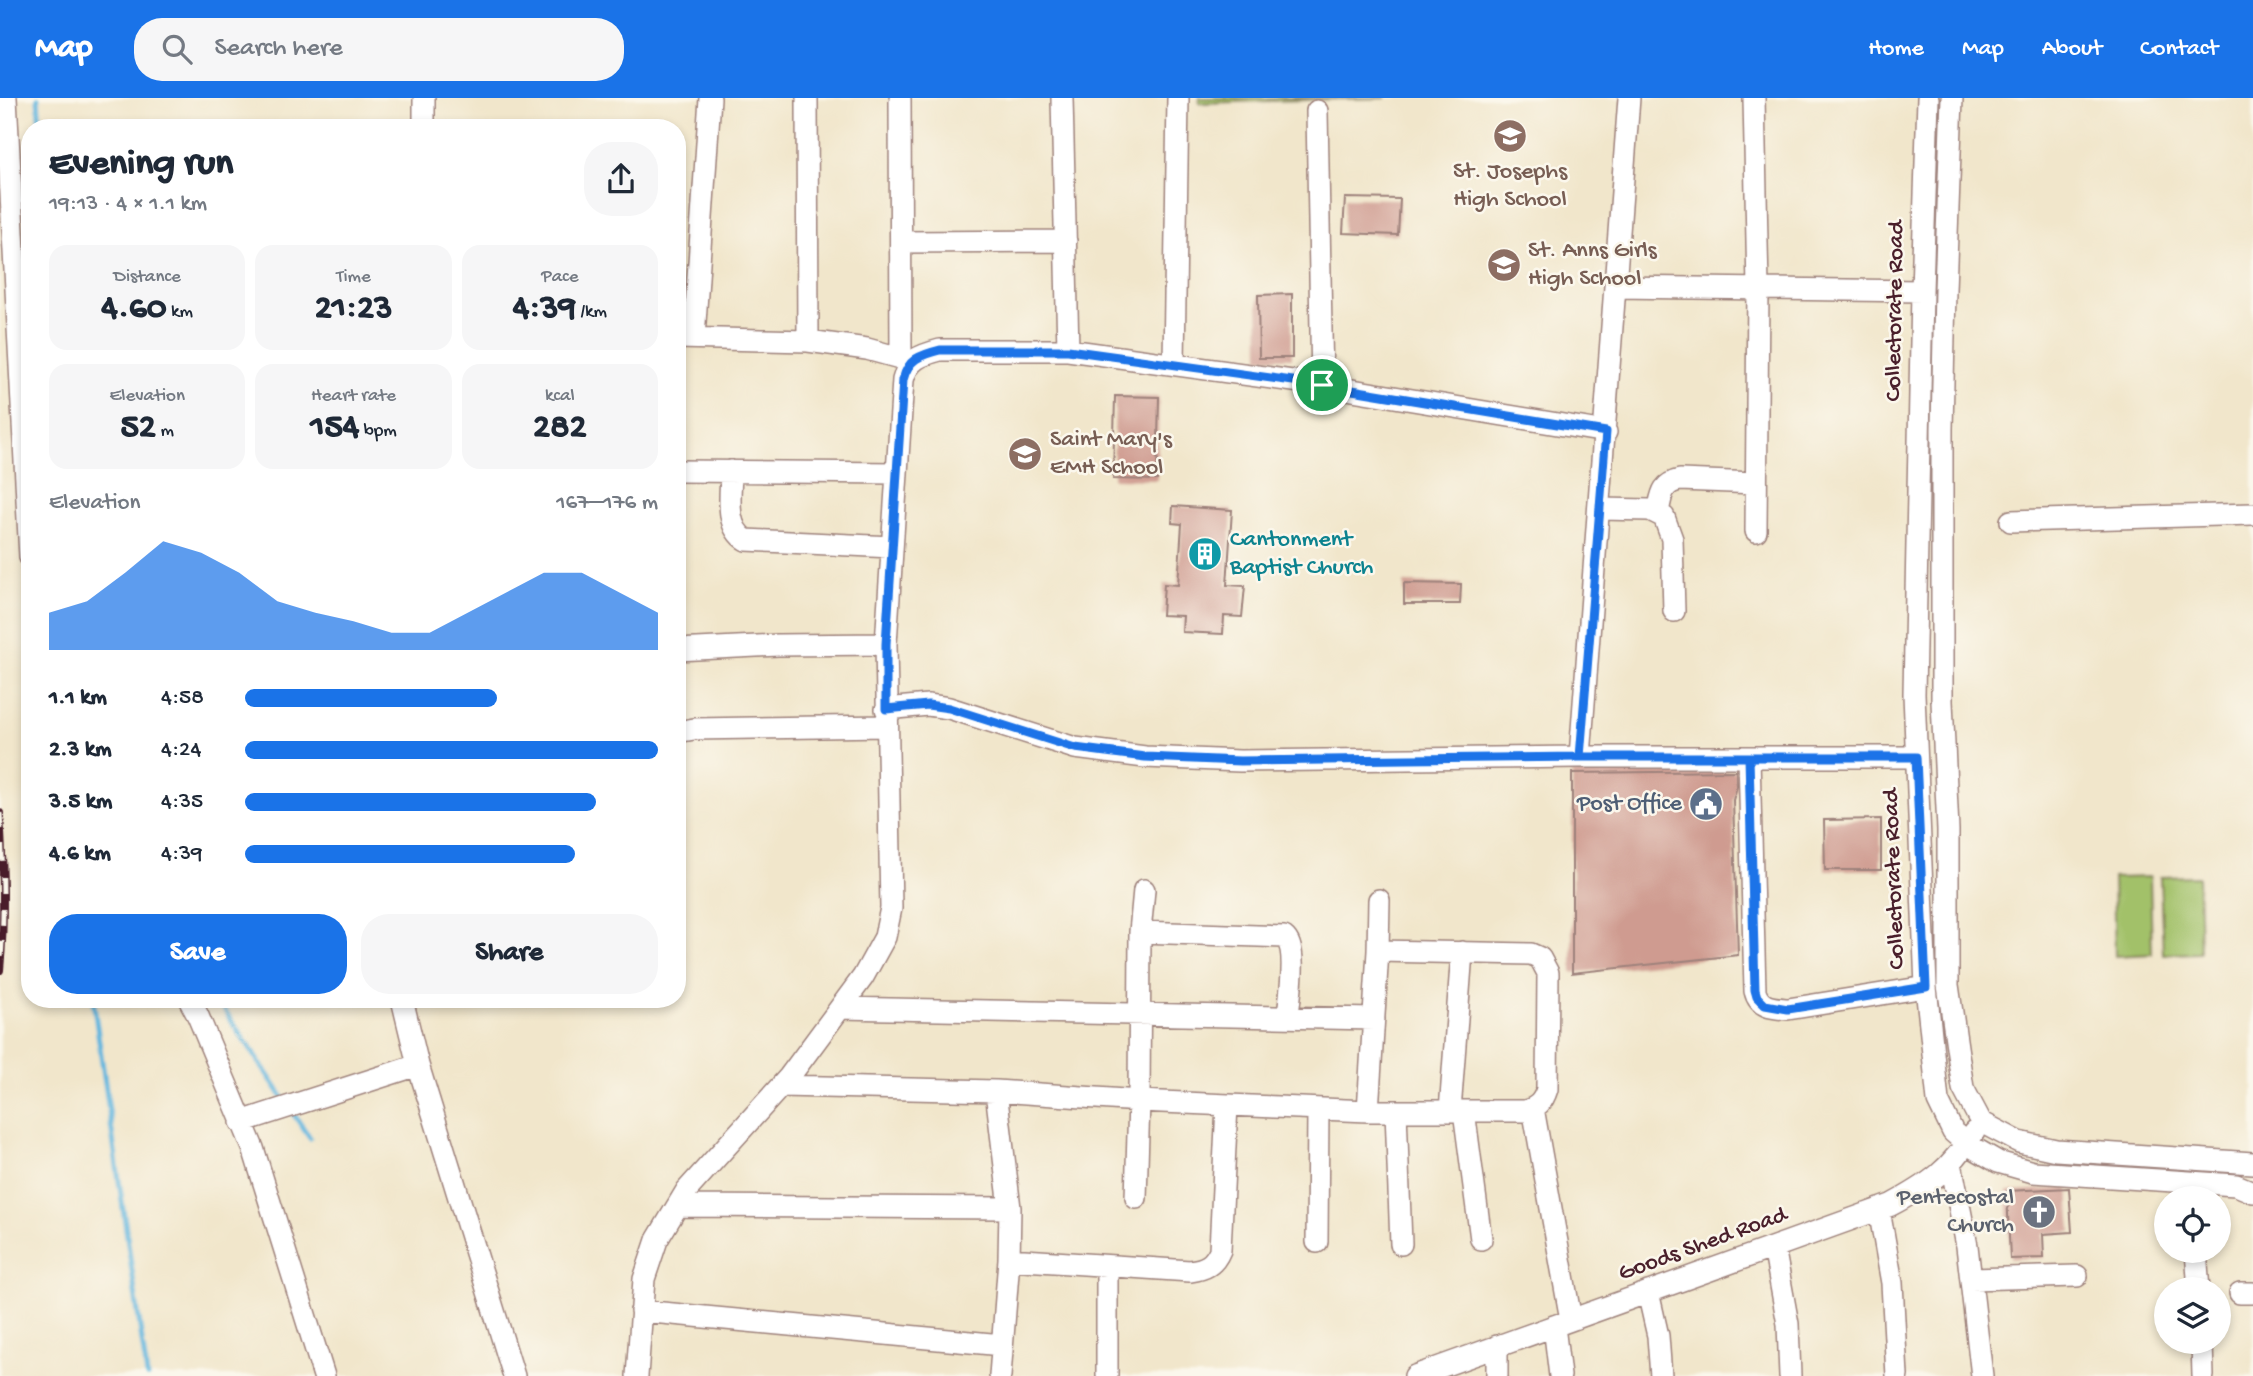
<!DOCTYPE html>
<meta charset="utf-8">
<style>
body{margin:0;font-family:"Gochi Hand",sans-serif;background:#f6f6f7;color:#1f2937;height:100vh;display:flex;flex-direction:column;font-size:26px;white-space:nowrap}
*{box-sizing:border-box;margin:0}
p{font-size:23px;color:#747a83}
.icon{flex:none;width:38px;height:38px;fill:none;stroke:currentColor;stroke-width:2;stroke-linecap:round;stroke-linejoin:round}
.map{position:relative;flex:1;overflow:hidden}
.panel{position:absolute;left:21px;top:21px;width:665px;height:889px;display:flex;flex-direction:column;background:#fff;border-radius:28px;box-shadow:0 4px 10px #0003}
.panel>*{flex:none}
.buttons{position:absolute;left:2154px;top:1088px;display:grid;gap:14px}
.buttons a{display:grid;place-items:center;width:77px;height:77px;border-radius:50%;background:#fff;box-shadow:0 4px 10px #0003;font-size:35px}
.pin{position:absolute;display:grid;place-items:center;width:60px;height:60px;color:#fff;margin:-30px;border:4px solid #fff;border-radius:50%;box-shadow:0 2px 7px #0007}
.round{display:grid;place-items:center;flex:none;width:74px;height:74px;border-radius:28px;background:#f6f6f7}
.summary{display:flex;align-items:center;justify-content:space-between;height:119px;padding:0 28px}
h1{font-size:38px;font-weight:800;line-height:52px}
.figures{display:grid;grid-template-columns:repeat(3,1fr);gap:10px;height:119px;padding:7px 28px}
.figures div{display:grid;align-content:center;border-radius:18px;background:#f6f6f7;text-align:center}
.figures b{font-size:35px;font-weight:800}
.figures small{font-size:19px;font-weight:400}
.figures p{font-size:19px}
.chart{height:196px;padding:14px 28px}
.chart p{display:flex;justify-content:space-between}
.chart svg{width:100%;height:126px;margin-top:7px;fill:#1a73e8;opacity:.7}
.action{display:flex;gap:14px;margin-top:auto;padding:14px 28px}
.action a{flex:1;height:80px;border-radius:28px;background:#1a73e8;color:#fff;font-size:28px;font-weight:800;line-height:80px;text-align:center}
.action a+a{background:#f6f6f7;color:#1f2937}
ul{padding:0 28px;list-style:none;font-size:23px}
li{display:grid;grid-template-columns:112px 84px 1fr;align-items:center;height:52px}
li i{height:18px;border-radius:9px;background:#1a73e8}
header{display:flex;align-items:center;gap:42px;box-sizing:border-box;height:98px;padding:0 35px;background:#1a73e8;color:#fff}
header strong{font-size:33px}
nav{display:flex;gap:38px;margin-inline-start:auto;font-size:24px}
.search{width:490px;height:63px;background:#f6f6f7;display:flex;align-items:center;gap:18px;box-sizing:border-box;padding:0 24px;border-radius:28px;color:#747a83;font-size:26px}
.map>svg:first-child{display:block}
</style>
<header>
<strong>Map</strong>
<div class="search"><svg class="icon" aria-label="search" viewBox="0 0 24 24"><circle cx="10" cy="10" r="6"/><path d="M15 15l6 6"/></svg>Search here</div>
<nav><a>Home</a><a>Map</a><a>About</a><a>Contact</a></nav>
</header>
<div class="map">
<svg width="2253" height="1278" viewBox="0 0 2253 1278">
<rect width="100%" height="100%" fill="#fbf7ec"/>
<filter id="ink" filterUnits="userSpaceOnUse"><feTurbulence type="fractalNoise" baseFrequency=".0143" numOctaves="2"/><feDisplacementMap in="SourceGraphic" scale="14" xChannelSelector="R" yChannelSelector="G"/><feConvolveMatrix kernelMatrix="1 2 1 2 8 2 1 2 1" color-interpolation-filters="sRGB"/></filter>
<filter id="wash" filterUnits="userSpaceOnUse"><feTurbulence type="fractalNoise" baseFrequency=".00686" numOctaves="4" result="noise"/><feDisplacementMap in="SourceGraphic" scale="28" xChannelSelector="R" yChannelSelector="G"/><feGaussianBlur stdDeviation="1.57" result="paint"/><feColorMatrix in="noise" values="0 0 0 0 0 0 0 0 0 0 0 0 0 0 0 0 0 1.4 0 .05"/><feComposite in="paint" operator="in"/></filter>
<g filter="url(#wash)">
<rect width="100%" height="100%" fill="#f1e6cb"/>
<path fill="#a2c169" stroke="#76704a" stroke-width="2" d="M1199,0H1386L1199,5Z
M2198,778L2200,855L2163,856L2160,779Z
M2150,779L2152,856L2115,858L2113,780Z"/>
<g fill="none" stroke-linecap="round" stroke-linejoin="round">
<path stroke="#61b6de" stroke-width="5" d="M38,0L40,30
M93,901L147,1278
M217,901L287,1006
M292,1014L310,1040"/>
</g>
<g id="blocks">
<path fill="#cf9b90" d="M1345,100L1400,101L1398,137L1343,135Z
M1292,196V260H1259L1258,197Z
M1115,298L1159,299L1157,382L1113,381Z
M1173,408L1232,412L1227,487L1245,488L1242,519L1224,518L1223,536L1182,534L1183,518L1162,517L1164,486L1178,487L1182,426L1172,425Z
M1404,485L1461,486L1460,506H1404Z
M1736,673L1737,688L1733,702L1738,857L1572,875V675Z
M1881,721V772H1825L1824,722Z
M2069,1090L2072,1134L2043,1136L2044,1160L2010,1161L2007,1093Z"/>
</g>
</g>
<g filter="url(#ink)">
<use href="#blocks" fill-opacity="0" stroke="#9e827b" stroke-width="2"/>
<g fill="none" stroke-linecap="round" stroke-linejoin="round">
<g stroke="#9e827b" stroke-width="24">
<path id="minor" d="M6,0L30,459
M424,0V30
M807,0L808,243
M900,0L901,260
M1062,0L1068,252
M1754,0L1758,191L1756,433
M1928,0L1922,193L1914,596L1926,889L1938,1003L1953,1034L1967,1046L1998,1064L2033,1074L2236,1087L2253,1094
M1952,0L1945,192L1942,331V603L1948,732V887L1963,990L1981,1024L2019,1044L2056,1052L2253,1065
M1317,13L1322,287
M901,144L1066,143
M1616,189L1922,193
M677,240L808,243L867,251L911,263
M694,240L710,0
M1174,265L1178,0
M677,373L897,375
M731,373C731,395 724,429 746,442L892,449
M1600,411L1650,412L1664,419L1672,441L1674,513
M1658,414C1662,397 1661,386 1680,382L1756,385
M2011,423L2253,416
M677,552L778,547L886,546
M886,611L928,607L949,610L1075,650L1145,659L1240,663L1580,659H1916
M677,634L694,631L887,628
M1580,659L1629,0
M1749,659L1755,893C1759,910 1773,910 1788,911L1926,889
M1140,834L1284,839C1299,850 1289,900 1288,919
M189,901L198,918L253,1050L324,1278
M402,901L418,967L514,1278
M840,910L1374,921
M781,988L996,993L1139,1003L1368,1013H1525C1538,1009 1543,1004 1547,991L1548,875L1540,860L1531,856L1378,853
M996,993L1010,1110L1009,1161L1000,1278
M1533,1010L1571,1222
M1368,1013L1378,853L1379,802
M1396,1013L1401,1146
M1450,1013L1462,854
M1464,1013L1481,1141
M241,1024L418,967
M1951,1065L1967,1148L1982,1278
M1136,1100L1139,1003L1140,834L1144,792
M678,1108L1010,1110
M1879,1111L1892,1185L1897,1278
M1317,1144L1318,1011
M1774,1149L1788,1226L1790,1278
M2196,1153L2199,1192
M1009,1161L1190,1173C1205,1171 1214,1167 1220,1152L1227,1007
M1107,1168V1278
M1971,1181L2077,1178
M1648,1194L1658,1238L1661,1278
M2240,1195H2253
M641,1213L1002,1247
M1554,1228L1560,1278
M2202,1244L2203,1278
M637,1278L644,1181L657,1142L687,1092L789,979L863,879L885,839L891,810L886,546L903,282C908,261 921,257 940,252H1068L1322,287L1606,334
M1415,1278L1891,1107C1930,1086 1950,1072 1974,1034
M1497,1278V1248"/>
</g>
<use href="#minor" stroke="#fff" stroke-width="21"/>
<g stroke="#4a1f2b" stroke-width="8">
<path id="rail" d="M0,715C3,768 5,819 0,872"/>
</g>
<use href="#rail" stroke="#fbf7ec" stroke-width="5" stroke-dasharray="16" stroke-linecap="butt"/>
</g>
</g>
<g fill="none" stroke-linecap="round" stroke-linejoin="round" filter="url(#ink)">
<g stroke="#fff" stroke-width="14">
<path id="route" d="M1322,287L1068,252H940C920,257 908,261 903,282L886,546V611L928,607L949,610L1075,650L1145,659L1240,663L1580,659H1916L1926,889L1788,911L1765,907L1757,899L1755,892L1749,659H1580L1606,334L1322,287"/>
</g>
<use href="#route" stroke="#1a73e8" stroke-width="9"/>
</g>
<defs>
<g id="school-disc" transform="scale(1.75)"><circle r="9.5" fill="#8d6e63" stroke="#fbf7ec"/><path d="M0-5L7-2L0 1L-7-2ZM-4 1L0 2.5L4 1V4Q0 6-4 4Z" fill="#fff"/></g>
<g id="building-disc" transform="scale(1.75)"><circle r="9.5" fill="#0f9aa8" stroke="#fbf7ec"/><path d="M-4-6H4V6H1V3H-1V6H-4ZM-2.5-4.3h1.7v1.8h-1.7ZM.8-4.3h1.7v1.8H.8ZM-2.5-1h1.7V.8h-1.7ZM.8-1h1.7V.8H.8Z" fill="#fff"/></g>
<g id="civic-disc" transform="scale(1.75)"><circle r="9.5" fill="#5c6f8a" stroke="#fbf7ec"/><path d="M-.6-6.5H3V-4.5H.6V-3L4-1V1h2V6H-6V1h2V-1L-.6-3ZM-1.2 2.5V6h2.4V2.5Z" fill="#fff"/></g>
<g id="church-disc" transform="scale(1.75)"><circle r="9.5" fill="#6b7280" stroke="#fbf7ec"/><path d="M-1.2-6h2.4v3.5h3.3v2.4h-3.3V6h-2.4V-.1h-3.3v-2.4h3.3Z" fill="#fff"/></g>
</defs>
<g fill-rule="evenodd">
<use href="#school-disc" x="1510" y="38"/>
<use href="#school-disc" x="1504" y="167"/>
<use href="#school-disc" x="1025" y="356"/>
<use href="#building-disc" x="1205" y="456"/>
<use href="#civic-disc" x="1706" y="706"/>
<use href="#church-disc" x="2039" y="1114"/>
</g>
<g text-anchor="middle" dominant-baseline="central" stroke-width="5" stroke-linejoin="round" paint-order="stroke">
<g font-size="24" fill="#785e54" stroke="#fbf7ec" text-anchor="start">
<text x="1510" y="74" text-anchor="middle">St. Josephs<tspan x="1510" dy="28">High School</tspan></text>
<text x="1528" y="153">St. Anns Girls<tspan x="1528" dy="28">High School</tspan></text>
<text x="1050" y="342">Saint Mary's<tspan x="1050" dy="28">EMH School</tspan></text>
</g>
<g font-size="24" fill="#4a1f2b" stroke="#fbf7ec">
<text transform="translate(1896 213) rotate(-89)">Collectorate Road</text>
<text transform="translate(1895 781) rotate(-92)">Collectorate Road</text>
<text transform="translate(1703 1147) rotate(-20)">Goods Shed Road</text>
</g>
<g font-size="24" fill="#0d838f" stroke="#fbf7ec" text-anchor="start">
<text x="1230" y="442">Cantonment<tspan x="1230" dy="28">Baptist Church</tspan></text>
</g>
<g font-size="24" fill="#4e5e75" stroke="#fbf7ec" text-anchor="end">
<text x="1682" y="706">Post Office</text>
</g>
<g font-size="24" fill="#5b616d" stroke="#fbf7ec" text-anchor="end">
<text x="2014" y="1100">Pentecostal<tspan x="2014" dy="28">Church</tspan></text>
</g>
</g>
</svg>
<div class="buttons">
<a><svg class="icon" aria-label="locate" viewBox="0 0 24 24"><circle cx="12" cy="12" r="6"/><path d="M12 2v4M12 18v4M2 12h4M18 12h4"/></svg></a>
<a><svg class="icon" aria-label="layers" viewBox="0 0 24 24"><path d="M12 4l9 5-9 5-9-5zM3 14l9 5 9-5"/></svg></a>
</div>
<div class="pin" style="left:1322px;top:287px;background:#1e9e55"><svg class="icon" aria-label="arrive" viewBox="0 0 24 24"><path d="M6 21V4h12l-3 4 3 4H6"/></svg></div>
<section class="panel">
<div class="summary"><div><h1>Evening run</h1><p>19:13 · 4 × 1.1 km</p></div><a class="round"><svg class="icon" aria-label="share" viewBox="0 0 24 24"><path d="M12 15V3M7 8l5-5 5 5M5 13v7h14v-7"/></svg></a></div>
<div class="figures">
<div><p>Distance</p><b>4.60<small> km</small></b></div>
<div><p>Time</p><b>21:23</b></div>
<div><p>Pace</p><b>4:39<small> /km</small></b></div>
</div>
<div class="figures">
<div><p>Elevation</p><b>52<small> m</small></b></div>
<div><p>Heart rate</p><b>154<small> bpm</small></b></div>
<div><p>kcal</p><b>282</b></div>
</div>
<div class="chart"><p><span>Elevation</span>167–176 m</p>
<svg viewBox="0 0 160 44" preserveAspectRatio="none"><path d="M0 44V31L10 27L20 17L30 6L40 10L50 17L60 27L70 31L80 34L90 38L100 38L110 31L120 24L130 17L140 17L150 24L160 31V44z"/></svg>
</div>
<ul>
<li><b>1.1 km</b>4:58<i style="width:61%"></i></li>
<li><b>2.3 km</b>4:24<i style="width:100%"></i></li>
<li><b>3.5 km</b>4:35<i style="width:85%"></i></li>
<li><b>4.6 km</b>4:39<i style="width:80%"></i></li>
</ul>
<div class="action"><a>Save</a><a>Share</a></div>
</section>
</div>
